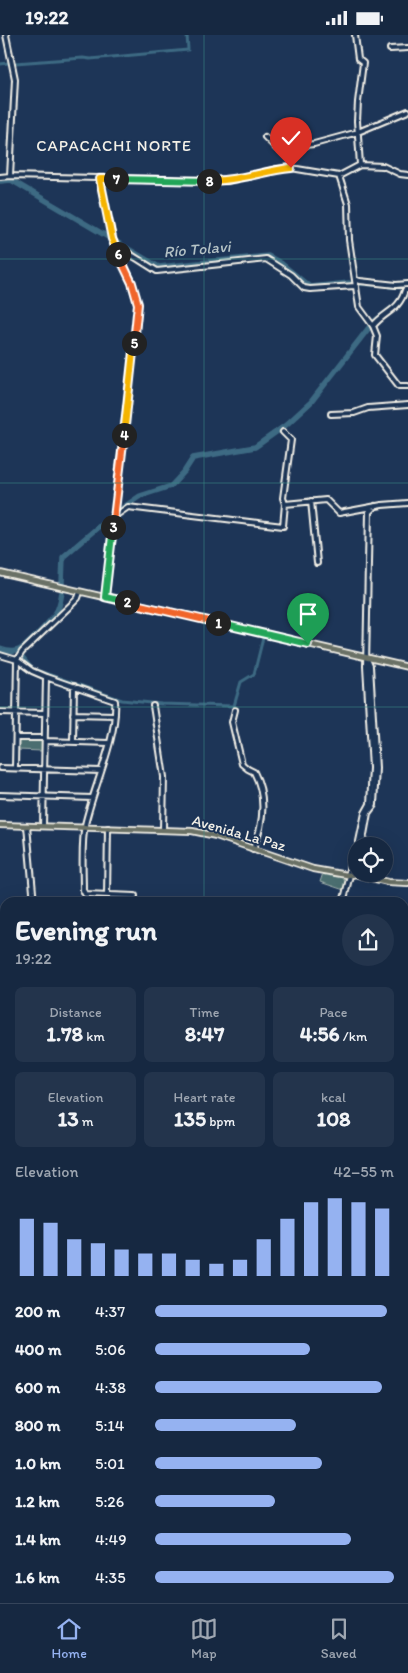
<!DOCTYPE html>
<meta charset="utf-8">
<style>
body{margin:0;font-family:Itim,sans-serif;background:#23344c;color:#f1f3f6;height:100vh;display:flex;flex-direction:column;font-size:19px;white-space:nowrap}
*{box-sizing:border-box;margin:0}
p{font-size:16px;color:#9ea6b1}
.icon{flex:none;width:28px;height:28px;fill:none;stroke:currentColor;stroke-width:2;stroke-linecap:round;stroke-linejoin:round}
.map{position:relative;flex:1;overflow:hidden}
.panel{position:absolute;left:0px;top:862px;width:409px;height:706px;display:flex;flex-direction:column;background:#162841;border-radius:15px 15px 0 0;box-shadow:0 5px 20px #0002,0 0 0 1px #35445a}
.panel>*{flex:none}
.tools{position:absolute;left:348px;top:802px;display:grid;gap:10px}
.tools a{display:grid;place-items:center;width:45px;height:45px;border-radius:50%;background:#162841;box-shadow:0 5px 20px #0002,0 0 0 1px #35445a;font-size:25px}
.pin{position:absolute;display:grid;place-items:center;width:42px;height:42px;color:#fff;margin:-51px -21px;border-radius:50% 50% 50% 0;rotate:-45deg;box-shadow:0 0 5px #0007}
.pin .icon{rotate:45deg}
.km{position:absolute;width:25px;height:25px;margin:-12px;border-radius:50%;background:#222;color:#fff;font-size:14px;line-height:25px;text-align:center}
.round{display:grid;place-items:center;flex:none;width:52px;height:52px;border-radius:26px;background:#23344c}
.headline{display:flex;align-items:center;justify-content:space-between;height:85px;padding:0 15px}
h1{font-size:28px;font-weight:700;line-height:38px}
.metrics{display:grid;grid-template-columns:repeat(3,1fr);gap:8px;height:85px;padding:5px 15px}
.metrics div{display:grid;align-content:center;border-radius:8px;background:#23344c;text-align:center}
.metrics b{font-size:21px;font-weight:700}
.metrics small{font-size:14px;font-weight:400}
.metrics p{font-size:14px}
.chart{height:140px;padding:10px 15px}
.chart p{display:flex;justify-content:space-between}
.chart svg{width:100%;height:90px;margin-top:5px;stroke:#95b2f1;stroke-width:6}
ul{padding:0 15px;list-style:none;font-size:16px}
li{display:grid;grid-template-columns:80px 60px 1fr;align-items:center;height:38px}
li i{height:12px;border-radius:6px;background:#95b2f1}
.status{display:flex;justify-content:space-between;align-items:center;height:35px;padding:0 25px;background:#162841;direction:ltr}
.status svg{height:14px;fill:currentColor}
.tabs{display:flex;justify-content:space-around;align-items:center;height:70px;border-top:1px solid #35445a;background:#162841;font-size:14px;color:#9ea6b1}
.tabs a{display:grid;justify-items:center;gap:2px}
.tabs .on{color:#95b2f1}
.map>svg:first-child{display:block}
</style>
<div class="status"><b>19:22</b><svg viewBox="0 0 49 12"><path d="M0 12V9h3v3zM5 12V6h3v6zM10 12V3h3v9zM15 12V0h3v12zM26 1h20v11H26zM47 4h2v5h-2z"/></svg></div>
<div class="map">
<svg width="408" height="1568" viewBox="0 0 408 1568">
<rect width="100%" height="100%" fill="#1d3557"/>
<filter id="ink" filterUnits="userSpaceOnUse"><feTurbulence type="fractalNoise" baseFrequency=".02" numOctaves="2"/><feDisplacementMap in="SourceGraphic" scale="10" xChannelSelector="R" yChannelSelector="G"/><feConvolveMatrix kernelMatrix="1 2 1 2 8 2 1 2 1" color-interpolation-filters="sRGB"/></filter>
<g filter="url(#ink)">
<path fill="#4c6e6f" stroke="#a0b0ac" d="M18,704L43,705L42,716L18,715Z
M323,838L347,843L344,855L320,847Z"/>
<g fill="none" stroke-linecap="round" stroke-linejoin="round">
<path stroke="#3e6a83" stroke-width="3" d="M15,28L83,23L90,24L188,15L187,0
M0,29L9,28
M22,621L32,633L36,635L122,665L161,669L234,671L241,647L254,639L263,603
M0,1476L5,1477"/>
<path stroke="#3e6a83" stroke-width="5.5" d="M0,146L11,145L159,232L268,221L282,229L310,252L349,248
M360,248L374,249
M390,251L408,252
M375,286L392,273
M62,548L63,522L111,481L140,461L171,451L184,437L193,423L255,412L286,390L311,367L371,290
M0,614C6,616 13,618 19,615C26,612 50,587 55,579C59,574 61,564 62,557
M404,1287H408
M0,1312L5,1313"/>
<g stroke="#f4f1e8" stroke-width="8">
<path id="minor" d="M6,0L15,44L10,141
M355,0L358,24L363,28L358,67L357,86L360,130
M390,14L408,13
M265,102L276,113L314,109L358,97L408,76
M339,141L348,169L349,205L359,272L373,291L377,301L375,320L399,351H408
M0,142L10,141L227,146L277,134L291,133L339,141L360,130L383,131L400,139L408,140
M100,144L113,204L132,248L138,269L105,562
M114,209L157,236L266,224L291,240L304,253L310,254L355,251
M355,244L360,246L396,250L408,249
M373,291C385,276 399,276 405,255H408
M331,379L354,378L368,373L408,370
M311,466L317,528
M285,469L326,465L339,478L382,470L408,468
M115,481L128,472L283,491L285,469L283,463L291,405L283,397
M0,620L17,625L32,636L46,642L115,666C118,702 93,753 85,790C81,809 83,835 83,855L85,859L135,861
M153,671L164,742L163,794
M235,675L232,687L242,729L248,734L254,737C267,762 264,788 253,814
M0,677L45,678
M73,679L115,680
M16,703H45
M45,706L109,708
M73,707L74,651
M0,733L101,736
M15,733L17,625L22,617L72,569L78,563L80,557
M0,760L92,763
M27,791L34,868
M43,791L46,642
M358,811L365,778L370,769L372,733L366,631L369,477L375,471
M362,811L368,778L374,770L376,733L370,631L367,624
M348,840L351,823L356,814
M352,840L356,821
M107,860L108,793
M343,868L350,840
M0,1184H5
M404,1230L408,1229
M0,1264H5
M0,1315L5,1316
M0,1411L5,1410
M0,1532L5,1531
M34,1568L36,1564
M294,1568V1564
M378,1568L382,1564"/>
</g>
<g stroke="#f4f1e8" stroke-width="8">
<path id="major" d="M0,538L408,632
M0,790L192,796L216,801L313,834L347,840L355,839L388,847L408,848
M404,1513H408
M84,1568L106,1564"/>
</g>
<use href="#minor" stroke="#1d3557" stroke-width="4"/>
<use href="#major" stroke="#6a7166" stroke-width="4.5"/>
</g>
</g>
<g fill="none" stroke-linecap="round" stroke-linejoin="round" filter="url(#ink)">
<g stroke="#fff" stroke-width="10">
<path id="split-1" d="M218,588L308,609"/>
</g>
<g stroke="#fff" stroke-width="10">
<path id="split-2" d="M127,567L218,588"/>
</g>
<g stroke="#fff" stroke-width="10">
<path id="split-3" d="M113,492L105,562L127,567"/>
</g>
<g stroke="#fff" stroke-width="10">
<path id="split-4" d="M113,492L124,400"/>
</g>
<g stroke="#fff" stroke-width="10">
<path id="split-5" d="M124,400L134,308"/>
</g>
<g stroke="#fff" stroke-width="10">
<path id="split-6" d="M118,219L132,248L138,269L134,308"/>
</g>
<g stroke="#fff" stroke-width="10">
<path id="split-7" d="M116,144H100L112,204L118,219"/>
</g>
<g stroke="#fff" stroke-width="10">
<path id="split-8" d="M116,144L209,146"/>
</g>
<g stroke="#fff" stroke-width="10">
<path id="split-9" d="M209,146C238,146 263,136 291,133"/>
</g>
<use href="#split-1" stroke="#22a559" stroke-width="6"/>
<use href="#split-2" stroke="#f0652b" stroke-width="6"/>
<use href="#split-3" stroke="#22a559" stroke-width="6"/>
<use href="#split-4" stroke="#f0652b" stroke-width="6"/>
<use href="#split-5" stroke="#f5b400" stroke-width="6"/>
<use href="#split-6" stroke="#f0652b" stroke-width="6"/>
<use href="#split-7" stroke="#f5b400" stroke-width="6"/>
<use href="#split-8" stroke="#22a559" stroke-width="6"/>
<use href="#split-9" stroke="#f5b400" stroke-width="6"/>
</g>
<path fill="none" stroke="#3d8f86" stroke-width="1" stroke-opacity="0.55" d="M204,0V868M0,224H408M0,448H408M0,672H408M0,896H5M404,896H408M0,1120H5M404,1120H408M0,1344H5M404,1344H408M204,1564V1568"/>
<g text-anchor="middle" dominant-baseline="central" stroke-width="4" stroke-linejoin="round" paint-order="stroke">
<g font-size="15" fill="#f4f1e8" stroke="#1d3557">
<text transform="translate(239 798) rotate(16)">Avenida La Paz</text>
</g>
<g font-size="16" letter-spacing="1" fill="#f4f1e8" stroke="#1d3557">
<text x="114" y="110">CAPACACHI NORTE</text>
</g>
<g font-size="16" font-style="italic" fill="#b4c2c5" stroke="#1d3557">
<text transform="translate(197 214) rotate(-5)">Río Tolavi</text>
</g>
</g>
</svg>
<div class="tools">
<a><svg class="icon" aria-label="locate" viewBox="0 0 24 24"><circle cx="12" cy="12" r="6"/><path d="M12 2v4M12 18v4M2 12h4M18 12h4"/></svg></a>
</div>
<div class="pin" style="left:308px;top:609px;background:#1e9e55"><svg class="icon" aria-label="arrive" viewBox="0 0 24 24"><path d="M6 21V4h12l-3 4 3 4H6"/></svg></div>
<div class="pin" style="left:291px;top:133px;background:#d93025"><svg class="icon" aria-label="check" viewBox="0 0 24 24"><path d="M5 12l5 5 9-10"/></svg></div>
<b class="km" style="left:218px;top:588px">1</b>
<b class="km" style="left:127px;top:567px">2</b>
<b class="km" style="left:113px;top:492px">3</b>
<b class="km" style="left:124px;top:400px">4</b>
<b class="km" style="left:134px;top:308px">5</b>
<b class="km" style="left:118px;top:219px">6</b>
<b class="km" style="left:116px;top:144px">7</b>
<b class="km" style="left:209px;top:146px">8</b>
<section class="panel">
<div class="headline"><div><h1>Evening run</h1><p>19:22</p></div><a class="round"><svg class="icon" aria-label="share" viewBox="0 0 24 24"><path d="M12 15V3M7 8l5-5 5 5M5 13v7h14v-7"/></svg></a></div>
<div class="metrics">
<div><p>Distance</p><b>1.78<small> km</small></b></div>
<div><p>Time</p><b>8:47</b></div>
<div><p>Pace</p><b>4:56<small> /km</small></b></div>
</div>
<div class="metrics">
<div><p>Elevation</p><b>13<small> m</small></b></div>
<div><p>Heart rate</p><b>135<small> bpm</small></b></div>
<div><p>kcal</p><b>108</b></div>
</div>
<div class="chart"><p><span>Elevation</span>42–55 m</p>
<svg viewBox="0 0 160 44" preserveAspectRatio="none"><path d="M5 44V16M15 44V18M25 44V26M35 44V28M45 44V31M55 44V33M65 44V33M75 44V36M85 44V38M95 44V36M105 44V26M115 44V16M125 44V8M135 44V6M145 44V8M155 44V11"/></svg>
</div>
<ul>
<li><b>200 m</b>4:37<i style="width:97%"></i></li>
<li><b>400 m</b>5:06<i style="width:65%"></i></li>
<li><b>600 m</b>4:38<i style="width:95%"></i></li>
<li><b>800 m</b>5:14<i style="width:59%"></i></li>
<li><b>1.0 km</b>5:01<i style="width:70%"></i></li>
<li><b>1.2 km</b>5:26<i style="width:50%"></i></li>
<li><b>1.4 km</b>4:49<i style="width:82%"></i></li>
<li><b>1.6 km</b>4:35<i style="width:100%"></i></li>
</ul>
</section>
</div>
<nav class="tabs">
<a class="on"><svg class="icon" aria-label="home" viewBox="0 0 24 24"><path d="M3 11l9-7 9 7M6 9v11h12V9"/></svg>Home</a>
<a><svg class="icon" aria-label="map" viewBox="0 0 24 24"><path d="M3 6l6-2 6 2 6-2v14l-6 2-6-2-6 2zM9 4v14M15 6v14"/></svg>Map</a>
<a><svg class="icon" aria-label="saved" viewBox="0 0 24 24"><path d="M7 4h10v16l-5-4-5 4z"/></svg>Saved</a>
</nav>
